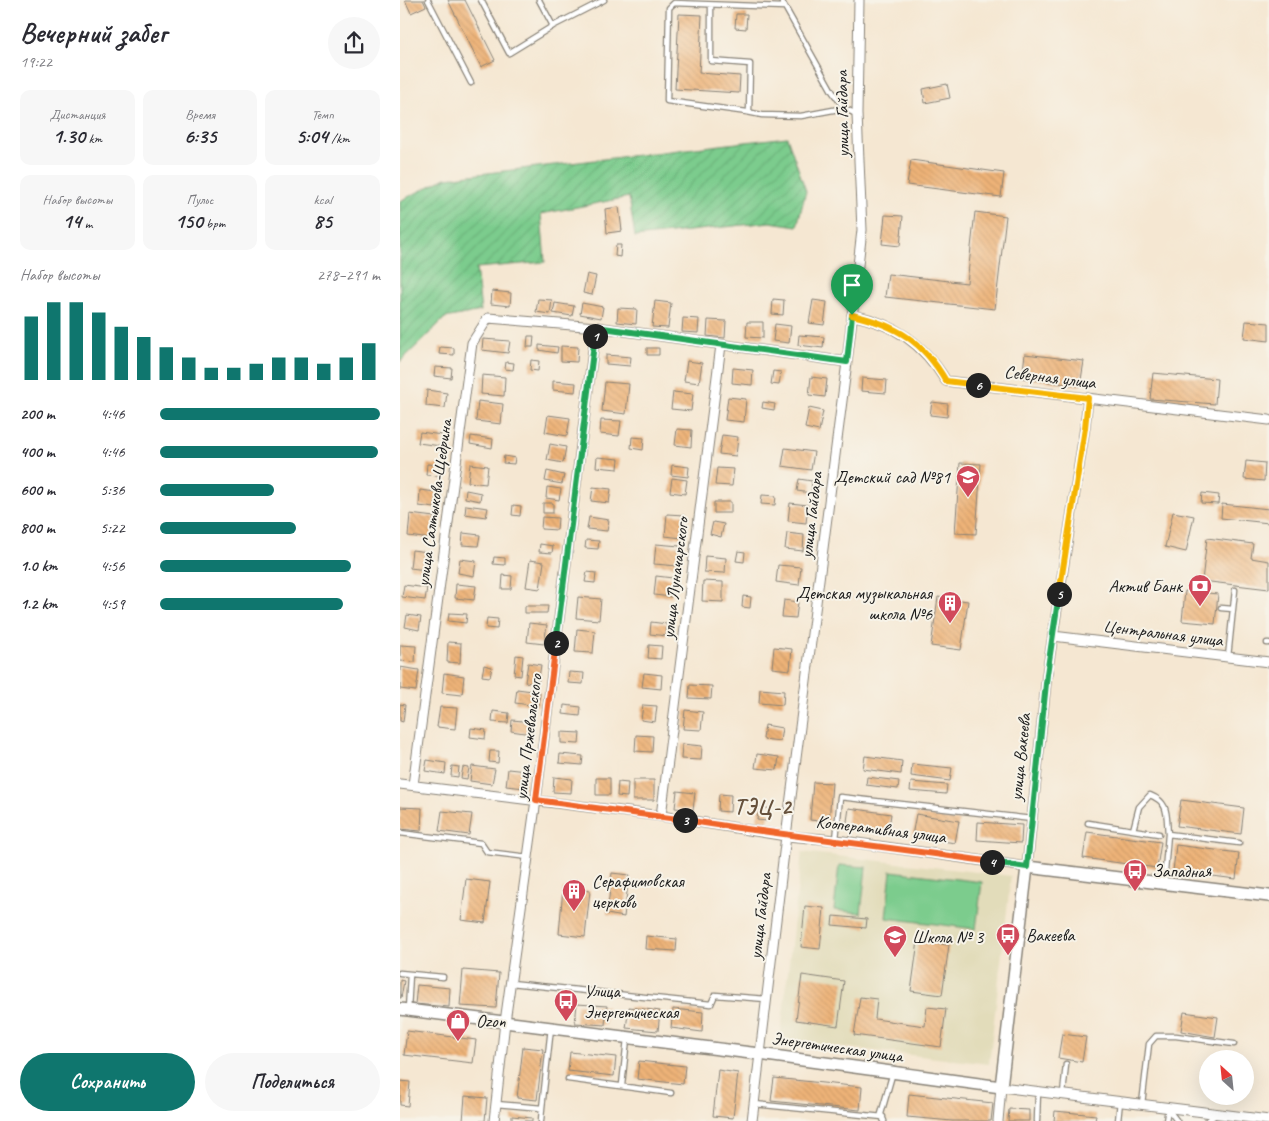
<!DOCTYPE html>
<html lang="ru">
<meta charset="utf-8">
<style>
body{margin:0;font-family:Caveat,sans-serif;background:#f7f7f7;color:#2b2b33;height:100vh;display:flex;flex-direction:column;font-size:19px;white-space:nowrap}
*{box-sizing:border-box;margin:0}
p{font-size:16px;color:#7c7c81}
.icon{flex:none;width:28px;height:28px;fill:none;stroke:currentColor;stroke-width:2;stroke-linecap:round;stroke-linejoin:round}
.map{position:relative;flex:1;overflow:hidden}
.sheet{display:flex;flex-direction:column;background:#fff;width:400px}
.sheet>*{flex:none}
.needle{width:32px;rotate:333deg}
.buttons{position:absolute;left:799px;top:1050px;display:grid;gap:10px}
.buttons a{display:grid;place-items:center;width:55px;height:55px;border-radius:50%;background:#fff;box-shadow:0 5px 20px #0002;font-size:25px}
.pin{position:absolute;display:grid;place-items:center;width:42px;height:42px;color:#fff;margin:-51px -21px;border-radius:50% 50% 50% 0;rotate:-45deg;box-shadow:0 0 5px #0007}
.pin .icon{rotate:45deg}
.km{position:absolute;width:25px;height:25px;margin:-12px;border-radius:50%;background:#222;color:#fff;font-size:14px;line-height:25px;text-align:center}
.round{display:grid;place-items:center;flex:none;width:52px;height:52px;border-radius:26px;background:#f7f7f7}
.head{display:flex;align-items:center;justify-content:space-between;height:85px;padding:0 20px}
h1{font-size:28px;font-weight:700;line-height:38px}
.stats{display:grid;grid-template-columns:repeat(3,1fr);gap:8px;height:85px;padding:5px 20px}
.stats div{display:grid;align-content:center;border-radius:10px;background:#f7f7f7;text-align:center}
.stats b{font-size:21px;font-weight:700}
.stats small{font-size:14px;font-weight:400}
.stats p{font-size:14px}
.chart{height:140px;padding:10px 20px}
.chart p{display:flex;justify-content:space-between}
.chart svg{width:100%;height:90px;margin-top:5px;stroke:#0f766e;stroke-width:6}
.primary-button{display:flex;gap:10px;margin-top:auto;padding:10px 20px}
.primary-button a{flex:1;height:58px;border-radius:30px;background:#0f766e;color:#fff;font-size:20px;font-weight:700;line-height:58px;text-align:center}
.primary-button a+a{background:#f7f7f7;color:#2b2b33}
ul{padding:0 20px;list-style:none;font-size:16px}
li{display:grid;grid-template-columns:80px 60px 1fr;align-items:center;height:38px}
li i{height:12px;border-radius:6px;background:#0f766e}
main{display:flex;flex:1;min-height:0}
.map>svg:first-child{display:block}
</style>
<main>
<section class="sheet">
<div class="head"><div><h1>Вечерний забег</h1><p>19:22</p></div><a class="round"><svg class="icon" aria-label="share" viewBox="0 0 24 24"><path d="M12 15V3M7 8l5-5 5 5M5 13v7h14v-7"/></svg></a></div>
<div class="stats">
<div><p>Дистанция</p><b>1.30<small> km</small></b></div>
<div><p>Время</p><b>6:35</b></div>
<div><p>Темп</p><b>5:04<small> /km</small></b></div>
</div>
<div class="stats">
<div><p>Набор высоты</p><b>14<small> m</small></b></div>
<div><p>Пульс</p><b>150<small> bpm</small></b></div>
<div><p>kcal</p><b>85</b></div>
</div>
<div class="chart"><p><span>Набор высоты</span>278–291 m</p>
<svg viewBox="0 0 160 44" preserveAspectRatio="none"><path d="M5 44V13M15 44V6M25 44V6M35 44V11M45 44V18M55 44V23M65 44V28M75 44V33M85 44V38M95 44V38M105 44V36M115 44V33M125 44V33M135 44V36M145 44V33M155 44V26"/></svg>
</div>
<ul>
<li><b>200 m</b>4:46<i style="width:100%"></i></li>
<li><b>400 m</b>4:46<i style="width:99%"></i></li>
<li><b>600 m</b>5:36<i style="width:52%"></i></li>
<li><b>800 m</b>5:22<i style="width:62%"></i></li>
<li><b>1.0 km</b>4:56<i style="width:87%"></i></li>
<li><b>1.2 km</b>4:59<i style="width:83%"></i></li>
</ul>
<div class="primary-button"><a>Сохранить</a><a>Поделиться</a></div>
</section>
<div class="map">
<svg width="869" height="1121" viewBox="0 0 869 1121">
<defs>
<pattern id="garden-furrows" width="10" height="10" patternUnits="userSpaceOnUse" patternTransform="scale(1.25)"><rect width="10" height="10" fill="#7bcc8d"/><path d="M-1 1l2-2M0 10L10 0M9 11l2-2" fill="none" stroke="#6aaf79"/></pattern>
<pattern id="building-back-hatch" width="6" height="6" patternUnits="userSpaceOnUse" patternTransform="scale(1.25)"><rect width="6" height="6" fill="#eeb378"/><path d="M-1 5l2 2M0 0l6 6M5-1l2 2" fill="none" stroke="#cc9967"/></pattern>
</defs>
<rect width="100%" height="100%" fill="#f7f3e8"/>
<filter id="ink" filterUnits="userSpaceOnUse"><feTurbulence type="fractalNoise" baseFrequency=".02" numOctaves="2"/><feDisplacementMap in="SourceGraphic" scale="10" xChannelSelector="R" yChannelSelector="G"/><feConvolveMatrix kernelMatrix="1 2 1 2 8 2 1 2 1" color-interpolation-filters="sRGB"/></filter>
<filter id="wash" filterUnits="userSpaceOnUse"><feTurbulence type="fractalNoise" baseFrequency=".0096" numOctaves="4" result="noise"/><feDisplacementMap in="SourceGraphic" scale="20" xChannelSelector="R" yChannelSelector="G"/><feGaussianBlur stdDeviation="1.12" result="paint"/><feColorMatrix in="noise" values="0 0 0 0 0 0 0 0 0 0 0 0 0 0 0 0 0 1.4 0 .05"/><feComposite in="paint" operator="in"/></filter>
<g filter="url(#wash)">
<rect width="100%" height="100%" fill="#f5e7d2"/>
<path fill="#e2dcba" d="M402,852L611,876L589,1064L380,1040Z"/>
<path fill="#7bcc8d" stroke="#4c7454" d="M439,865L466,867L461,913L434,910Z
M491,871L582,882L576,929L486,918Z"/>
<path fill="url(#garden-furrows)" stroke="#4c7454" d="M387,137L406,191L397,226L370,222L235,237L229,197L141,214L145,262L76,268L81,311L45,318L0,362V201L46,178Z"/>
<g id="blocks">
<path fill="url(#building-back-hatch)" d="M5,0H23L26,6L11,13Z
M48,0H65L95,60L81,67Z
M279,14L302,15L299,73L340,76L339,93L275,89Z
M336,14H347L346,29L335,28Z
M547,84L550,98L525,103L523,89Z
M511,160L604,173L601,197L507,185Z
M219,207L222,231L207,233L205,209Z
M575,212L606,216L595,309L485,297L488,274L567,283Z
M485,215L503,216L500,246L482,244Z
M216,245H221L220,257L215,256Z
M187,274L196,276L192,295L183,293Z
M92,291L111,293L110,306L91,304Z
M138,299L152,300L150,314L136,312Z
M373,299L384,300L383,315L372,314Z
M413,300L427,302L424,325L409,323Z
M255,301L271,303L268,328L252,327Z
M155,303L174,306L172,316L153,313Z
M182,303L203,307L201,318L180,314Z
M218,308L237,309L236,324L217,322Z
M283,318L299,319L298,333L282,332Z
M308,320L326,321L325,338L307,336Z
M846,321L869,323V341L844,338Z
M347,322H363V338L346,337Z
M375,324L391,326L389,343L373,341Z
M399,335L424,337L423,348L398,345Z
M128,336H134L133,347H127Z
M83,339L110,341L108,353L82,350Z
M139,345L158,347L157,353L139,350Z
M161,346L178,347L177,362L161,361Z
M40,347L54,348V355L39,354Z
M247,348H259V355H247Z
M625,354L684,361L680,386L622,378Z
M206,355L231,357L230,366L206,364Z
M131,360L139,361L138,371L130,370Z
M287,361L302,363L299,383L284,381Z
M106,362L114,363L113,370L105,369Z
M35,367L52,368L51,378L34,376Z
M333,368L353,370L352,385L332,383Z
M373,371L381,372L379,385L371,384Z
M753,373L817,379L815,404L750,399Z
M82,375L105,377L104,396L81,394Z
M411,377L427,379L425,397L409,395Z
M462,378L487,380L486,393L461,391Z
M153,381L176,383L175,392L153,390Z
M205,382L229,384L226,414L202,411Z
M27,390L47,393L45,408L26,406Z
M273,392L293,394L291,411L271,409Z
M328,397L346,399L344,422L325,420Z
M78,401L103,404L101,424L76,421Z
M363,402L375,404L374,410L362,408Z
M532,402L548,404L547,417L530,415Z
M409,408L423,411L419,431L405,428Z
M148,415L170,418L167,436L145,432Z
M201,420L221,421L219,436L200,434Z
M277,429L292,430L291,447L275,445Z
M20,432L42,435L41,446L18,443Z
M322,435L338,437L336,456L319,454Z
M71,436L93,439L92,448L70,444Z
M232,437L244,438L243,450L231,448Z
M150,444L166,447L163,463L147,460Z
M385,448L414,452L411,470L382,466Z
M104,456L115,458L114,464L103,463Z
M197,457L219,459L218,469L196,467Z
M846,461L865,463L864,481L844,479Z
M560,463L581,464L576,534L555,533Z
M27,464L39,465L38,476L26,475Z
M70,464L88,466L86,484L68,482Z
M272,465L289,467L288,477L271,475Z
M317,468L334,469L332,486L315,485Z
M147,471L164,475L162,484L145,481Z
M272,478L287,480L285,494L270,492Z
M399,479L412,481L411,493L397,491Z
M147,487L161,489L159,500L146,498Z
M193,487L211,489L209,503L191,501Z
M20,490L36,492L35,508L19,506Z
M66,490L81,493L80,501L65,498Z
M802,493L819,495L818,504L801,503Z
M362,495L376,496L375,505L361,504Z
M314,502H331V513H314Z
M143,503H153V513H143Z
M390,503L408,505L406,523L388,521Z
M822,504L869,509V523L821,518Z
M66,505L88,508L86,517L65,514Z
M113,505L121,506L120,516L112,515Z
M773,512L794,516L786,552L765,547Z
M10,514L34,517L31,539L8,536Z
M267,514L284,515L282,538L265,536Z
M142,517L158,518L157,530L141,529Z
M189,517L209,520L207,531L187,529Z
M313,522L324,524L321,537L310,534Z
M63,533L80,535L78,546L62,545Z
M387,533L404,535L403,551L385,549Z
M807,538L853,544L851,558L869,561V589L802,581Z
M186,540L199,541L198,549L185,548Z
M140,544L153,546L152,553L139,552Z
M256,544L280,546L278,566L254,564Z
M12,550L28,552L26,570L10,568Z
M338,551L345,552L344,562L336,561Z
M305,556L326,558L325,573L304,572Z
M94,557L105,558V565L93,564Z
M60,559L76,561L74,576L58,573Z
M130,560L144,562L140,589L126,587Z
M378,565L401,567L399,585L376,582Z
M187,572L196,573L195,583L185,582Z
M103,575L112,576L111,589H102Z
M256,576L273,578L271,597L254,595Z
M303,581L323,582V602L302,601Z
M56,584L76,586L74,600L55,598Z
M4,585L27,588L25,600L2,597Z
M785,591L818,594L815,624L782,621Z
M343,596L351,597L350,608L342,607Z
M178,597L201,599L199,620L176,618Z
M538,597L568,601L561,650L531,646Z
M384,600L398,602L396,618L382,617Z
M125,606H148L147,613H125Z
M49,613L67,614L66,623L48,621Z
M7,615L21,617L19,630L5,627Z
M87,618L98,619L97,629L86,628Z
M251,622L267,624L266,636L250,634Z
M129,623L147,625L144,644L127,642Z
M177,629L195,631L193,653L175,652Z
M48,642L61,643L60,663L47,662Z
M0,645L16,646L15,662L0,661Z
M249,645L262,646L261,659L248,658Z
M374,647L392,649L390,670L372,668Z
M116,655L123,656L121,676L114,675Z
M128,663L141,665L138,684L125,682Z
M84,665L92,667L90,677L82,676Z
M0,667L19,670L16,691L0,689Z
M169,672L184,673L183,684L168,683Z
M44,673L64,676L62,695L42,693Z
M244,673L262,675L261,689L242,687Z
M290,685L312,686L311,699L289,698Z
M117,689L140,692L138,706L115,703Z
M360,689L384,691L383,705L359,703Z
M0,704L5,705L3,722L0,721Z
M164,705L181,707L180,716L163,714Z
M243,705L257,706L255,722L241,720Z
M40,707L57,708L55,729L37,727Z
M285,710L303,712L301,730L283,729Z
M93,711L109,713L108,723L92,722Z
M112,720L133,722L131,734L111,731Z
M365,725L382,728L380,741L363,739Z
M71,728L86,730L85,739L70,737Z
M161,732L180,733L179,744L161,743Z
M236,735L253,736L252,752L235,751Z
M282,744L302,746L301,760L281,759Z
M90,751H99L98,763L89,762Z
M160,754L183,756L182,765L159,763Z
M357,754L379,757L377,770L355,768Z
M465,756L502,761L501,774L463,769Z
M27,760L46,763L45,774L25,771Z
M512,764L552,768L550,781L511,776Z
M52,766L59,767L58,777L51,776Z
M72,766L95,769L92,784L70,781Z
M63,767L69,768L67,779L61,778Z
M108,769L126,771L125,788L106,786Z
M154,777L172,779L171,793L153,792Z
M467,777L499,781L498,789L466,785Z
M196,778H210V795H196Z
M233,780H254V800H233Z
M218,782L228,783L227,797L217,796Z
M413,782L432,783L429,822L410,820Z
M511,782L547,785L546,794L510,791Z
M277,791L295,793L293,810L275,808Z
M319,794L331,795L330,812L318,811Z
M781,800L844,808L841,834L777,826Z
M359,806L370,809L368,821L357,820Z
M0,807L22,808L21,831L0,829Z
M449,808L491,814L488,834L446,828Z
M42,811L72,814L69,835L39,831Z
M516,814L559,821L555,843L512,836Z
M578,822L622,825L621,843L577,840Z
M687,832L761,842L757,868L683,858Z
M776,845L839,853L836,879L773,871Z
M212,873L229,875L224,917L207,914Z
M66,879L90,882L85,923L61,920Z
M163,888L190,891L185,937L159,934Z
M405,906L424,908L420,949L401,947Z
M433,916L467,919L466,928L432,925Z
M246,936L277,939L276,951L245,949Z
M518,941L549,945L542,995L511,991Z
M63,970L99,973L96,1008L60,1006Z
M402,975L444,981L438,1026L396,1020Z
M0,980L4,981L1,998H0Z
M17,985L50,988L49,1007L15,1004Z
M460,997L477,999L475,1019L525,1026L527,1007L546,1009L541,1047L454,1035Z
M177,1004L207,1006L205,1025L175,1023Z
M229,1007L260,1011L258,1031L226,1028Z
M273,1009L303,1012L302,1032L271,1028Z
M784,1012L818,1017L815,1037L781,1031Z
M7,1031L76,1040L73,1063L4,1055Z
M662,1034L686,1037L682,1062L658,1058Z
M123,1047L143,1049L137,1100L117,1098Z
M170,1052L216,1057L214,1076L168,1071Z
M239,1061L285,1066L283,1084L237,1079Z
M318,1070L338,1073L333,1118L313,1116Z
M374,1078L462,1087L460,1110L371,1101Z
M0,1081L10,1082L8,1106L0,1105Z
M509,1094L593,1103L591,1121H552L507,1117Z
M65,1096L87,1098L85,1121H63Z
M609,1109L629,1110V1121H608Z
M655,1111L696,1115L695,1121H654Z
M112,1116L132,1118V1121H112Z"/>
</g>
</g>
<g filter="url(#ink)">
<use href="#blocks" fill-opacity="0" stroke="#888277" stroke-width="1"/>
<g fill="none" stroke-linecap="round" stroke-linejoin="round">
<g stroke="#888277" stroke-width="7">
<path id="service" d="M28,0L71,83
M81,0L109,53L153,26
M139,0L153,26L204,0
M381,0L432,91L444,108L456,114
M311,5V61L350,64L349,112
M385,7L274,3L269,8L267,101L347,112L362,115L401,116L444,108
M821,608L833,609
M867,643H869
M828,657L835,590
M688,823L733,830L739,807L750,795C770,803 766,815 768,834
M733,830L759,834
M0,833L81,843L87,852L128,857
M436,840L440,797L632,819
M764,883L768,834L839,843
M0,973L43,977
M111,983L311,1004L315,995L366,999
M8,1010L10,974
M168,1079L271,1093
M222,1085L227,1039
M663,1094L666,1064
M96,1104L142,1108L151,1028
M354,1104L483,1117
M742,1104L749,1044L756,1036H776L834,1044
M768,1109L777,1121
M141,1121L142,1108
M484,1121L481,1114L493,1072
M637,1121L638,1091
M718,1121L720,1101
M766,1121L768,1108
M807,1121L816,1115"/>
</g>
<g stroke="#888277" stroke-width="11">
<path id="minor" d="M452,315C495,324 523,343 546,381L869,420
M653,636L869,662
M0,784L261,816L386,836L436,840L627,867L647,674L685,427L688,398
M13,785L72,343L88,318L196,327L447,362
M261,816L321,345
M94,1121L105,1022L136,800L196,327
M352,1121L386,836L447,362L462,230L457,114L459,0
M598,1121L601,1087L869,1120"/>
</g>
<g stroke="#888277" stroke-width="14">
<path id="tertiary" d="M0,1009L359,1054L601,1087L627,867L869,896"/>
</g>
<use href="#service" stroke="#fff" stroke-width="4.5"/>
<use href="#minor" stroke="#fff" stroke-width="9"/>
<use href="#tertiary" stroke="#fff" stroke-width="11"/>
</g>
</g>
<g fill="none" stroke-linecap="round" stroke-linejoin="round" filter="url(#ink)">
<g stroke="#fff" stroke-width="10">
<path id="split-1" d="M195,336L196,327L447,362L452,315"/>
</g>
<g stroke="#fff" stroke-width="10">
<path id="split-2" d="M156,643L195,336"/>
</g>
<g stroke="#fff" stroke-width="10">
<path id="split-3" d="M156,643L136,800L285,820"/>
</g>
<g stroke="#fff" stroke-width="10">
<path id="split-4" d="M285,820C387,836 490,847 592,862"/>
</g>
<g stroke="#fff" stroke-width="10">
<path id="split-5" d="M592,862L627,867L647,674L659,594"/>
</g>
<g stroke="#fff" stroke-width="10">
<path id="split-6" d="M578,385L688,398L685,428L659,594"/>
</g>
<g stroke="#fff" stroke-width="10">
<path id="split-7" d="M452,315C496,325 523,341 546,381L578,385"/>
</g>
<use href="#split-1" stroke="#22a559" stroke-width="6"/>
<use href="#split-2" stroke="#22a559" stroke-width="6"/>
<use href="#split-3" stroke="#f0652b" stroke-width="6"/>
<use href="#split-4" stroke="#f0652b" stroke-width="6"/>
<use href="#split-5" stroke="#22a559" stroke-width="6"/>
<use href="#split-6" stroke="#f5b400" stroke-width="6"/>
<use href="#split-7" stroke="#f5b400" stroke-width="6"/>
</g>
<defs>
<g id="school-pin" transform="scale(1.25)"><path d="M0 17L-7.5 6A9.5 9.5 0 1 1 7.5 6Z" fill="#d1495b" stroke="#f7f3e8"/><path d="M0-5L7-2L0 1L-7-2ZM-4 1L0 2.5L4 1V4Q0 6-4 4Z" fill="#fff"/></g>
<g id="bank-pin" transform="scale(1.25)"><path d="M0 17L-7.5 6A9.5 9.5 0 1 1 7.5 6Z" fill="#d1495b" stroke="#f7f3e8"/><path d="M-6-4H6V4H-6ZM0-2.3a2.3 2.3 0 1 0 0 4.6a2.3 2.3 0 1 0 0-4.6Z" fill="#fff"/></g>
<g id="building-pin" transform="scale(1.25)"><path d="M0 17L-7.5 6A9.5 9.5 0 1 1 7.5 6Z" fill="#d1495b" stroke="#f7f3e8"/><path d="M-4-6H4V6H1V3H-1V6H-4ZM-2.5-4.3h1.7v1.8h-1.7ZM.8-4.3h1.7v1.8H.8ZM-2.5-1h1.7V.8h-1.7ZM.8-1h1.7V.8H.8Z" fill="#fff"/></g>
<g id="bus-pin" transform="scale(1.25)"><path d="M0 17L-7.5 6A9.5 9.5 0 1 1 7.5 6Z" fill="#d1495b" stroke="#f7f3e8"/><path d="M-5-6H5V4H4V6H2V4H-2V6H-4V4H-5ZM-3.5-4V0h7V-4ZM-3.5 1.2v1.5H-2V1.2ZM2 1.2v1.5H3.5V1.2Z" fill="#fff"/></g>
<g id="shop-pin" transform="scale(1.25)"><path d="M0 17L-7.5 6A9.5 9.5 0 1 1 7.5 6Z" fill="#d1495b" stroke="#f7f3e8"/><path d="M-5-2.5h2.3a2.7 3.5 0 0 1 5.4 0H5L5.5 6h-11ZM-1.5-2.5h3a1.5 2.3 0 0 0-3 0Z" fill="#fff"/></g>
</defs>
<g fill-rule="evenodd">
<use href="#school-pin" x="568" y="477"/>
<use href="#bank-pin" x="800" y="586"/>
<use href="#building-pin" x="550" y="603"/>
<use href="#bus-pin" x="735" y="871"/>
<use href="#building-pin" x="174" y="891"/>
<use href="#bus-pin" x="608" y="935"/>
<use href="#school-pin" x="495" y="937"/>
<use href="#bus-pin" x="166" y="1001"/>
<use href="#shop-pin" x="58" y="1021"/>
</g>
<g text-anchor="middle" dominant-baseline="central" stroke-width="4" stroke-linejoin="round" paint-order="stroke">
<g font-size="18" fill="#1c1c1c" stroke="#f7f3e8">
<text transform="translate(442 114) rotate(-91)">улица Гайдара</text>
<text transform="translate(650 377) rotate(7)">Северная улица</text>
<text transform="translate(34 503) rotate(-82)">улица Салтыкова-Щедрина</text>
<text transform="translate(411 515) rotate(-83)">улица Гайдара</text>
<text transform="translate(275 578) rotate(-83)">улица Луначарского</text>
<text transform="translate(763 633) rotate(7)">Центральная улица</text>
<text transform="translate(128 737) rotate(-83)">улица Пржевальского</text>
<text transform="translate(620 757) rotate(-84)">улица Вакеева</text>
<text transform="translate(481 829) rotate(7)">Кооперативная улица</text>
<text transform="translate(360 916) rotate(-83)">улица Гайдара</text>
<text transform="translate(437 1047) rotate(8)">Энергетическая улица</text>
</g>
<g font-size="18" fill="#1c1c1c" stroke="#f7f3e8" text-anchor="start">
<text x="550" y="477" text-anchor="end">Детский сад №81</text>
<text x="782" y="586" text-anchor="end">Актив Банк</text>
<text x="532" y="593" text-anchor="end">Детская музыкальная<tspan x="532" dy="21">школа №6</tspan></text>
<text x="752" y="871">Западная</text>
<text x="192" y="881">Серафимовская<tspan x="192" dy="21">церковь</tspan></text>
<text x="626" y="935">Вакеева</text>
<text x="512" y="937">Школа № 3</text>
<text x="184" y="991">Улица<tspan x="184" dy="21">Энергетическая</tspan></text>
<text x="76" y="1021">Ozon</text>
</g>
<g font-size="22" font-weight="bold" letter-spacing="1" fill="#66513c" stroke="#f7f3e8">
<text x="363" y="807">ТЭЦ-2</text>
</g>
</g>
</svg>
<div class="buttons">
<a><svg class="needle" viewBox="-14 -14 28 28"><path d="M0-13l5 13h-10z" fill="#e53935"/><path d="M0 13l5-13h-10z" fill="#7c7c81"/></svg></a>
</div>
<div class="pin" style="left:452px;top:315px;background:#1e9e55"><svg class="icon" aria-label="arrive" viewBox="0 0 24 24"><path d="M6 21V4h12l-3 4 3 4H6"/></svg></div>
<b class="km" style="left:195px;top:336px">1</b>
<b class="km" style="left:156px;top:643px">2</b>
<b class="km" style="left:285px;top:820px">3</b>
<b class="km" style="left:592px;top:862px">4</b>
<b class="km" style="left:659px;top:594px">5</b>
<b class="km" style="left:578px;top:385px">6</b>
</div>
</main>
